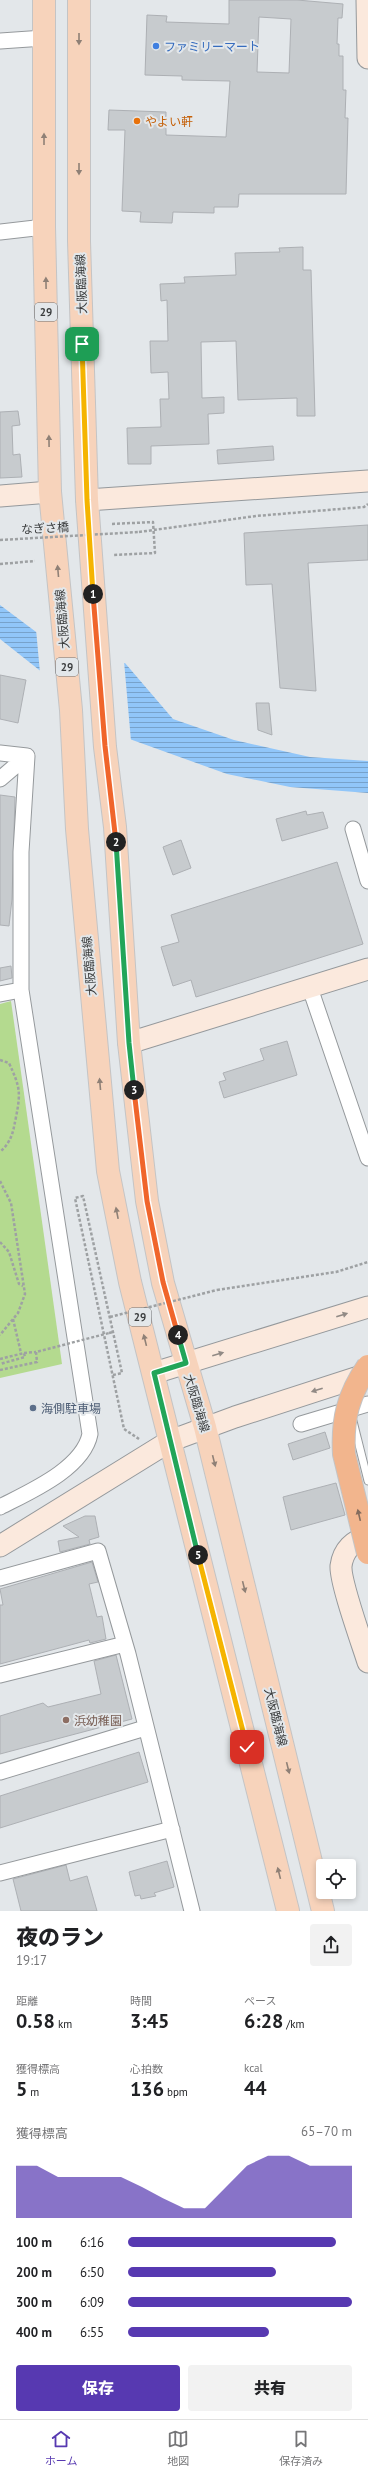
<!DOCTYPE html>
<html lang="ja">
<meta charset="utf-8">
<style>
body{margin:0;font-family:"PT Sans","Noto Sans JP",sans-serif;background:#f2f2f2;color:#202124;height:100vh;display:flex;flex-direction:column;font-size:15px;white-space:nowrap}
*{box-sizing:border-box;margin:0}
p{font-size:13px;color:#757577}
.icon{flex:none;width:22px;height:22px;fill:none;stroke:currentColor;stroke-width:2;stroke-linecap:round;stroke-linejoin:round}
.map{position:relative;height:1911px;overflow:hidden}
.details{display:flex;flex-direction:column;background:#fff;flex:1}
.details>*{flex:none}
.buttons{position:absolute;left:316px;top:1859px;display:grid;gap:8px}
.buttons a{display:grid;place-items:center;width:40px;height:40px;border-radius:4px;background:#fff;box-shadow:0 2px 6px #0003;font-size:20px}
.pin{position:absolute;display:grid;place-items:center;width:34px;height:34px;color:#fff;margin:-17px;border-radius:8px;box-shadow:0 2px 6px #0006}
.km{position:absolute;width:20px;height:20px;margin:-10px;border-radius:50%;background:#222;color:#fff;font-size:11px;line-height:20px;text-align:center}
.round{display:grid;place-items:center;flex:none;width:42px;height:42px;border-radius:4px;background:#f2f2f2}
.headline{display:flex;align-items:center;justify-content:space-between;height:68px;padding:0 16px}
h1{font-size:22px;font-weight:800;line-height:30px}
.figures{display:grid;grid-template-columns:repeat(3,1fr);gap:6px;height:68px;padding:4px 16px}
.figures div{display:grid;align-content:center}
.figures b{font-size:20px;font-weight:800}
.figures small{font-size:11px;font-weight:400}
.figures p{font-size:11px}
.chart{height:112px;padding:8px 16px}
.chart p{display:flex;justify-content:space-between}
.chart svg{width:100%;height:72px;margin-top:4px;fill:#5739b1;opacity:.7}
.button{display:flex;gap:8px;margin-top:auto;padding:8px 16px}
.button a{flex:1;height:46px;border-radius:4px;background:#5739b1;color:#fff;font-size:16px;font-weight:800;line-height:46px;text-align:center}
.button a+a{background:#f2f2f2;color:#202124}
ul{padding:0 16px;list-style:none;font-size:13px}
li{display:grid;grid-template-columns:64px 48px 1fr;align-items:center;height:30px}
li i{height:10px;border-radius:5px;background:#5739b1}
.menu{display:flex;justify-content:space-around;align-items:center;height:56px;border-top:1px solid #e0e0e0;background:#fff;font-size:11px;color:#757577}
.menu a{display:grid;justify-items:center;gap:2px}
.menu .active{color:#5739b1}
.map>svg:first-child{display:block}
</style>
<div class="map">
<svg width="368" height="1911" viewBox="0 0 368 1911">
<defs>
<pattern id="water-rules" width="6" height="5" patternUnits="userSpaceOnUse"><rect width="6" height="5" fill="#91c6f9"/><path d="M0 2.5h6" fill="none" stroke="#77a2cb"/></pattern>
</defs>
<rect width="100%" height="100%" fill="#e3e7ea"/>
<path fill="#b4da8f" d="M11,1001L62,1364L0,1378V1004Z"/>
<path fill="url(#water-rules)" d="M0,605L79,664L125,663L173,719L234,740L310,757L368,761V793L290,787L227,774L124,737L0,639Z"/>
<path fill="#e3e7ea" d="M36,629L79,662L124,661L131,741L123,738L40,673Z"/>
<path fill="#c7cbce" stroke="#adb0b4" fill-rule="evenodd" d="M229,0H297L343,4L342,18H338L337,44H339V56H343V90H346L345,118H348L346,194H239L238,207H214V213L173,212L172,223L140,222L141,212L122,211L125,130H108L109,110L166,112V135L226,137L230,81L182,80V76L145,75L147,15L167,16L166,22L229,24ZM259,17L291,19L289,73L257,72Z
M303,247V270H311L315,416H297V398L238,400L236,341L201,342L202,398L224,397V413L208,414L209,444L151,446V464H128L127,428L161,427L160,399H169L168,372L151,373L150,341H168L167,300L161,301L160,284L185,283L184,277L236,275L235,253L280,252L279,248Z
M18,411L20,425L12,426L13,455L20,454L22,477L0,478V412Z
M273,446L274,460L218,464L217,450Z
M368,525V560L308,563L316,691L280,688L272,584L246,585L244,533Z
M0,675L26,680L18,723L0,719Z
M256,703H269L272,735L258,730Z
M0,795L15,797L12,899L9,926L0,925Z
M306,811L307,815L323,812L328,828L282,841L276,819Z
M181,840L191,868L173,875L163,847Z
M337,862L363,944L196,997L191,980L173,986L161,947L179,942L171,915Z
M11,966L12,978L0,981V968Z
M287,1041L297,1075L224,1098L219,1082L226,1080L223,1073L264,1060L260,1049Z
M325,1432L330,1448L293,1460L288,1444Z
M336,1483L345,1515L291,1530L283,1497Z
M85,1516H95L99,1537L89,1540L90,1544L60,1552L58,1541L79,1537L63,1526Z
M92,1562L98,1582L89,1584L97,1617L102,1616L106,1639L90,1643L89,1640L0,1664V1605H3L0,1589Z
M116,1655L132,1719L0,1754V1716L43,1703L48,1707L101,1694L94,1661Z
M139,1752L148,1782L0,1828V1796Z
M167,1861L174,1887L154,1893L156,1896L141,1899L140,1895L135,1896L129,1872Z
M66,1865L70,1881L87,1876L97,1911H21L13,1879Z"/>
<g fill="none" stroke-linecap="round" stroke-linejoin="round">
<g stroke="#95999c" stroke-width="9">
<path id="lane" d="M353,1421L368,1481"/>
</g>
<g stroke="#95999c" stroke-width="17">
<path id="street" d="M0,41L44,38
M0,232L44,227
M0,753L27,756
M0,779L27,756
M353,829L368,881
M310,988L368,1158
M0,994L21,990
M301,1424L368,1404
M0,1507C29,1492 83,1469 90,1434L21,990V852L27,756
M0,1578L98,1551L128,1654L192,1911
M0,1675L125,1644
M0,1772L145,1728
M0,1873L172,1829"/>
</g>
<g stroke="#95999c" stroke-width="23">
<path id="secondary" d="M367,0L368,58
M0,496L50,492
M87,500L368,481
M129,1043L368,969
M154,1373L368,1307
M368,1536C354,1540 343,1550 341,1566C340,1582 362,1643 368,1662
M0,1546L170,1441L235,1417L368,1374"/>
</g>
<g stroke="#c4c4c5" stroke-width="24">
<path id="primary" d="M44,0V227L50,492L71,710L77,829L108,1171L130,1282L288,1911
M79,0V241L87,500L105,747L115,827L129,1043L147,1201L163,1283L205,1427L323,1911"/>
</g>
<path stroke="#9ea1a3" stroke-width="2.5" stroke-dasharray="3 2" stroke-linecap="butt" d="M112,524L153,522L155,553L113,555
M139,532L256,516L364,507L368,504
M0,564L35,561
M0,1060L9,1063C20,1087 21,1092 16,1117C13,1132 12,1141 0,1152
M0,1181L11,1203L25,1294L18,1313L0,1335
M0,1242L9,1252L19,1284L23,1286
M217,1290L336,1272L368,1262
M13,1319L21,1353
M109,1333L113,1332
M24,1353L36,1352
M0,1359L24,1353L25,1357L0,1364
M113,1375L122,1373L83,1196L75,1198L124,1429L139,1439"/>
<use href="#lane" stroke="#fff" stroke-width="7"/>
<use href="#street" stroke="#fff" stroke-width="15"/>
<use href="#secondary" stroke="#fbe9dd" stroke-width="21"/>
<use href="#primary" stroke="#f7d3bb" stroke-width="22"/>
<g stroke="#c4c4c5" stroke-width="24" stroke-linecap="butt">
<path id="highway-bridge" d="M368,1366C348,1395 342,1419 344,1454L368,1553"/>
</g>
<path stroke="#9ea1a3" stroke-width="2.5" stroke-dasharray="3 2" stroke-linecap="butt" d="M0,540L139,532
M110,1317L217,1290
M0,1370L37,1362L36,1352L109,1333"/>
<use href="#highway-bridge" stroke="#f2b58d" stroke-width="22"/>
</g>
<defs><path id="oneway-solid" d="M-6-.8H1V-3.2L6.5 0L1 3.2V.8H-6Z"/></defs>
<g fill="#8f8076">
<use href="#oneway-solid" transform="translate(79 39) rotate(90)"/>
<use href="#oneway-solid" transform="translate(44 139) rotate(-90)"/>
<use href="#oneway-solid" transform="translate(79 169) rotate(90)"/>
<use href="#oneway-solid" transform="translate(46 283) rotate(-91)"/>
<use href="#oneway-solid" transform="translate(49 441) rotate(-91)"/>
<use href="#oneway-solid" transform="translate(58 571) rotate(-95)"/>
<use href="#oneway-solid" transform="translate(100 1084) rotate(-95)"/>
<use href="#oneway-solid" transform="translate(117 1213) rotate(-101)"/>
<use href="#oneway-solid" transform="translate(145 1340) rotate(-104)"/>
<use href="#oneway-solid" transform="translate(214 1461) rotate(76)"/>
<use href="#oneway-solid" transform="translate(244 1587) rotate(76)"/>
<use href="#oneway-solid" transform="translate(288 1768) rotate(76)"/>
<use href="#oneway-solid" transform="translate(279 1873) rotate(-104)"/>
</g>
<g fill="#918a85">
<use href="#oneway-solid" transform="translate(342 1315) rotate(-18)"/>
<use href="#oneway-solid" transform="translate(218 1354) rotate(-16)"/>
<use href="#oneway-solid" transform="translate(317 1390) rotate(162)"/>
</g>
<use fill="#846c5d" href="#oneway-solid" transform="translate(359 1515) rotate(-103)"/>
<g fill="none" stroke-linecap="round" stroke-linejoin="round">
<g stroke="#fff" stroke-width="8">
<path id="split-1" d="M82,344L87,500L93,594"/>
</g>
<g stroke="#fff" stroke-width="8">
<path id="split-2" d="M93,594L105,746L116,842"/>
</g>
<g stroke="#fff" stroke-width="8">
<path id="split-3" d="M116,842L129,1043L134,1090"/>
</g>
<g stroke="#fff" stroke-width="8">
<path id="split-4" d="M134,1090L147,1201L163,1282L178,1335"/>
</g>
<g stroke="#fff" stroke-width="8">
<path id="split-5" d="M178,1335L186,1363L154,1373L198,1555"/>
</g>
<g stroke="#fff" stroke-width="8">
<path id="split-6" d="M198,1555L247,1747"/>
</g>
<use href="#split-1" stroke="#f5b400" stroke-width="5"/>
<use href="#split-2" stroke="#f0652b" stroke-width="5"/>
<use href="#split-3" stroke="#22a559" stroke-width="5"/>
<use href="#split-4" stroke="#f0652b" stroke-width="5"/>
<use href="#split-5" stroke="#22a559" stroke-width="5"/>
<use href="#split-6" stroke="#f5b400" stroke-width="5"/>
</g>
<circle fill="#3f7fe0" stroke="#e3e7ea" stroke-width="1.5" cx="156" cy="46" r="4"/>
<circle fill="#e8710a" stroke="#e3e7ea" stroke-width="1.5" cx="137" cy="121" r="4"/>
<circle fill="#5c6f8a" stroke="#e3e7ea" stroke-width="1.5" cx="33" cy="1408" r="4"/>
<circle fill="#8d6e63" stroke="#e3e7ea" stroke-width="1.5" cx="66" cy="1720" r="4"/>
<g text-anchor="middle" dominant-baseline="central" stroke-width="4" stroke-linejoin="round" paint-order="stroke">
<g fill="#e3e7ea" stroke="#6d6f71" stroke-width="1">
<rect x="35" y="303" width="22" height="18" rx="3"/>
<rect x="56" y="658" width="22" height="18" rx="3"/>
<rect x="129" y="1308" width="22" height="18" rx="3"/>
</g>
<g font-size="11" font-weight="bold" fill="#3a3c3d">
<text x="46" y="312">29</text>
<text x="67" y="667">29</text>
<text x="140" y="1317">29</text>
</g>
<g font-size="12" fill="#366cbe" stroke="#e3e7ea" text-anchor="start">
<text x="164" y="46">ファミリーマート</text>
</g>
<g font-size="12" fill="#c56008" stroke="#e3e7ea" text-anchor="start">
<text x="145" y="121">やよい軒</text>
</g>
<g font-size="12" fill="#3a3c3d" stroke="#e3e7ea">
<text transform="translate(81 284) rotate(-92)">大阪臨海線</text>
<text transform="translate(45 528) rotate(-3)">なぎさ橋</text>
<text transform="translate(62 619) rotate(-95)">大阪臨海線</text>
<text transform="translate(89 966) rotate(-95)">大阪臨海線</text>
<text transform="translate(197 1403) rotate(73)">大阪臨海線</text>
<text transform="translate(276 1717) rotate(76)">大阪臨海線</text>
</g>
<g font-size="12" fill="#4e5e75" stroke="#e3e7ea" text-anchor="start">
<text x="41" y="1408">海側駐車場</text>
</g>
<g font-size="12" fill="#785e54" stroke="#e3e7ea" text-anchor="start">
<text x="74" y="1720">浜幼稚園</text>
</g>
</g>
</svg>
<div class="buttons">
<a><svg class="icon" aria-label="locate" viewBox="0 0 24 24"><circle cx="12" cy="12" r="6"/><path d="M12 2v4M12 18v4M2 12h4M18 12h4"/></svg></a>
</div>
<div class="pin" style="left:82px;top:344px;background:#1e9e55"><svg class="icon" aria-label="arrive" viewBox="0 0 24 24"><path d="M6 21V4h12l-3 4 3 4H6"/></svg></div>
<div class="pin" style="left:247px;top:1747px;background:#d93025"><svg class="icon" aria-label="check" viewBox="0 0 24 24"><path d="M5 12l5 5 9-10"/></svg></div>
<b class="km" style="left:93px;top:594px">1</b>
<b class="km" style="left:116px;top:842px">2</b>
<b class="km" style="left:134px;top:1090px">3</b>
<b class="km" style="left:178px;top:1335px">4</b>
<b class="km" style="left:198px;top:1555px">5</b>
</div>
<section class="details">
<div class="headline"><div><h1>夜のラン</h1><p>19:17</p></div><a class="round"><svg class="icon" aria-label="share" viewBox="0 0 24 24"><path d="M12 15V3M7 8l5-5 5 5M5 13v7h14v-7"/></svg></a></div>
<div class="figures">
<div><p>距離</p><b>0.58<small> km</small></b></div>
<div><p>時間</p><b>3:45</b></div>
<div><p>ペース</p><b>6:28<small> /km</small></b></div>
</div>
<div class="figures">
<div><p>獲得標高</p><b>5<small> m</small></b></div>
<div><p>心拍数</p><b>136<small> bpm</small></b></div>
<div><p>kcal</p><b>44</b></div>
</div>
<div class="chart"><p><span>獲得標高</span>65–70 m</p>
<svg viewBox="0 0 160 44" preserveAspectRatio="none"><path d="M0 44V12L10 12L20 19L30 19L40 19L50 19L60 25L70 32L80 38L90 38L100 25L110 12L120 6L130 6L140 12L150 12L160 12V44z"/></svg>
</div>
<ul>
<li><b>100 m</b>6:16<i style="width:93%"></i></li>
<li><b>200 m</b>6:50<i style="width:66%"></i></li>
<li><b>300 m</b>6:09<i style="width:100%"></i></li>
<li><b>400 m</b>6:55<i style="width:63%"></i></li>
</ul>
<div class="button"><a>保存</a><a>共有</a></div>
</section>
<nav class="menu">
<a class="active"><svg class="icon" aria-label="home" viewBox="0 0 24 24"><path d="M3 11l9-7 9 7M6 9v11h12V9"/></svg>ホーム</a>
<a><svg class="icon" aria-label="map" viewBox="0 0 24 24"><path d="M3 6l6-2 6 2 6-2v14l-6 2-6-2-6 2zM9 4v14M15 6v14"/></svg>地図</a>
<a><svg class="icon" aria-label="saved" viewBox="0 0 24 24"><path d="M7 4h10v16l-5-4-5 4z"/></svg>保存済み</a>
</nav>
